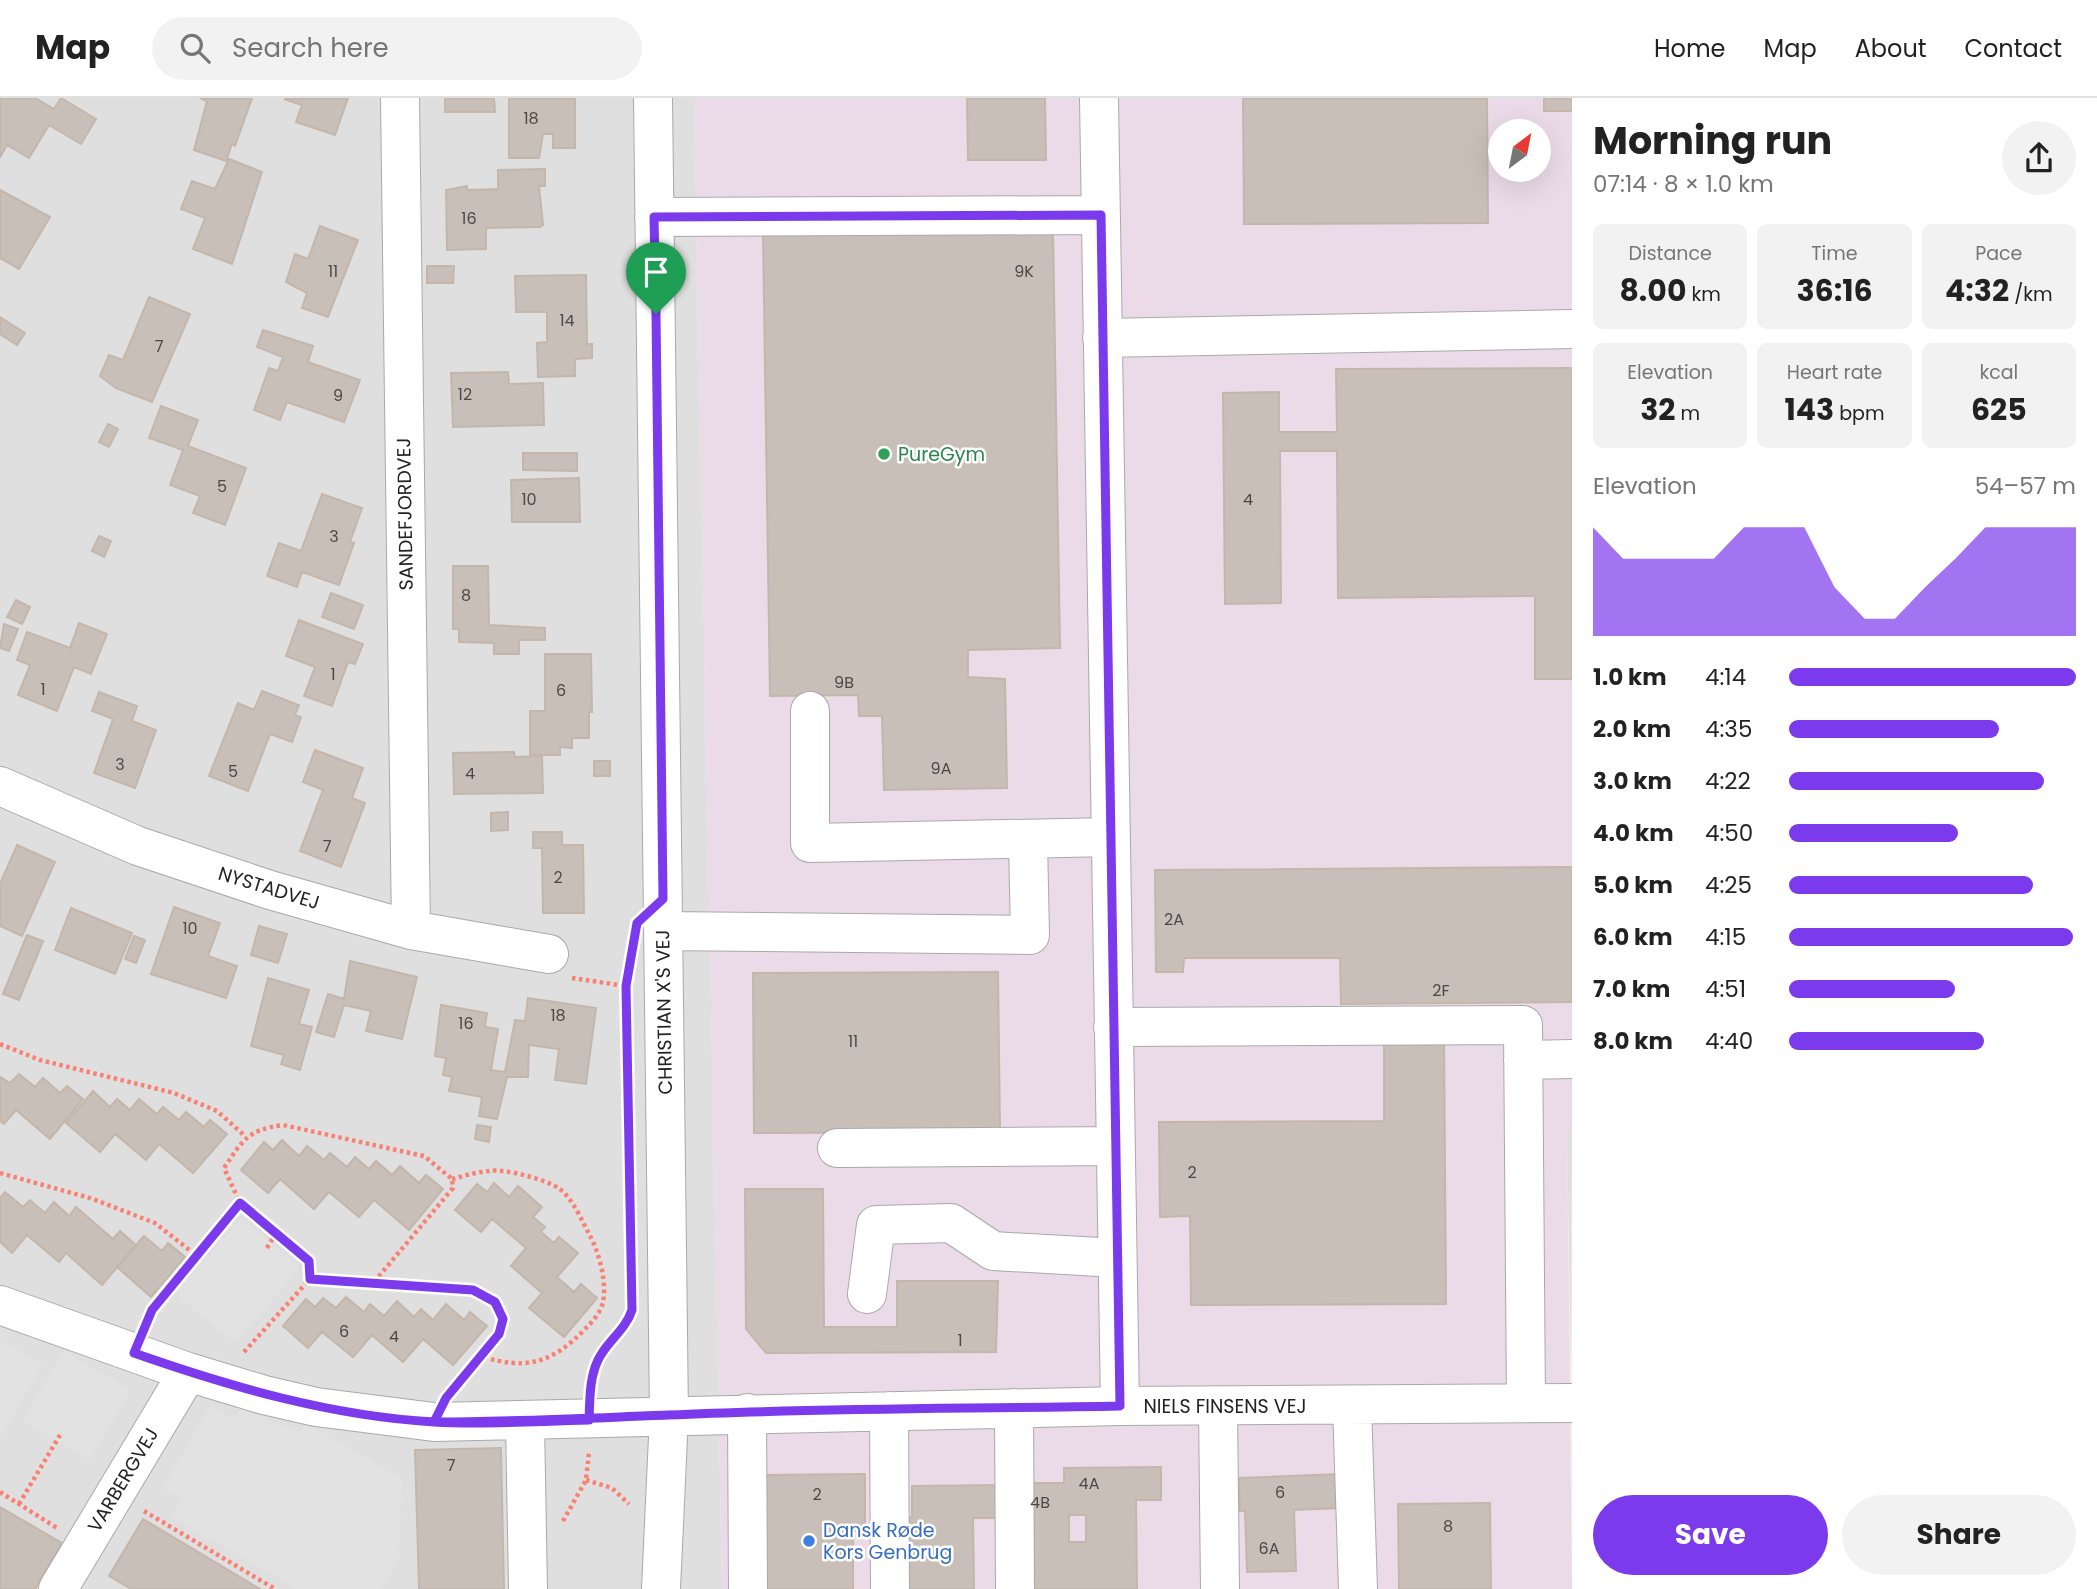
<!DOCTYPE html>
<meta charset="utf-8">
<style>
body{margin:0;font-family:Poppins,sans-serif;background:#f2f2f2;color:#222;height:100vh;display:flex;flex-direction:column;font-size:26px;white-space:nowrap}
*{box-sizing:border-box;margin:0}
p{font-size:23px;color:#767676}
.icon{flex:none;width:38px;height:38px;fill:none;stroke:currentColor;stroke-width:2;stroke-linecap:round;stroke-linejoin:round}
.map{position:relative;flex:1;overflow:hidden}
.panel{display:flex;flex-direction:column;background:#fff;width:525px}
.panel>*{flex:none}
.needle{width:46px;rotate:32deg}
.tools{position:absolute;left:1488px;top:21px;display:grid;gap:14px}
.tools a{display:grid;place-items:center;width:63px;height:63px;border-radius:50%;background:#fff;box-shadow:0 7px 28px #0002;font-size:35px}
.pin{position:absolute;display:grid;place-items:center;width:60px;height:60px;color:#fff;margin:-72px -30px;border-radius:50% 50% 50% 0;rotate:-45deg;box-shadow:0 0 7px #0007}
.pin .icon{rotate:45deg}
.round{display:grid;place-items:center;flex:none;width:74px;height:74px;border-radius:37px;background:#f2f2f2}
.headline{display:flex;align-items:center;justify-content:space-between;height:119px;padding:0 21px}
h1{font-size:38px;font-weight:700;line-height:52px}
.figures{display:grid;grid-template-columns:repeat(3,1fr);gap:10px;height:119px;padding:7px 21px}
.figures div{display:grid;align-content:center;border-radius:10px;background:#f2f2f2;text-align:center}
.figures b{font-size:30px;font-weight:700}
.figures small{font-size:19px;font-weight:400}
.figures p{font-size:19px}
.chart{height:196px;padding:14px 21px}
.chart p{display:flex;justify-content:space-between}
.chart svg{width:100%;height:126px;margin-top:7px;fill:#7c3aed;opacity:.7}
.button{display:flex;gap:14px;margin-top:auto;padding:14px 21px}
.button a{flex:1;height:80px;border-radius:42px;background:#7c3aed;color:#fff;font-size:28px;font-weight:700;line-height:80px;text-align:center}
.button a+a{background:#f2f2f2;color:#222}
ul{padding:0 21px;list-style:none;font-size:23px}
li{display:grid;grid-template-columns:112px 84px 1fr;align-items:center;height:52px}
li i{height:18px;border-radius:9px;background:#7c3aed}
header{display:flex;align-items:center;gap:42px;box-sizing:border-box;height:98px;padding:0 35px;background:#fff;border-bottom:2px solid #e0e0e0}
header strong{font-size:33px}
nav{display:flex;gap:38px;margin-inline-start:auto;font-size:24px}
.search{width:490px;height:63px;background:#f2f2f2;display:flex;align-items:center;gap:18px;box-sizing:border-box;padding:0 24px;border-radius:38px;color:#767676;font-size:26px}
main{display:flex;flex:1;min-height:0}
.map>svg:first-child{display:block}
</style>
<header>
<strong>Map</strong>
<div class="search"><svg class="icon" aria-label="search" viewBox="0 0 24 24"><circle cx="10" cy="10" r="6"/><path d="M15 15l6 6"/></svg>Search here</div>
<nav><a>Home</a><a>Map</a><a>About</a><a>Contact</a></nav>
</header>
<main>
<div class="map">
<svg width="1572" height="1491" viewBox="0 0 1572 1491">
<rect width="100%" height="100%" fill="#f2efe9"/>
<path fill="#e0dfdf" d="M0,0H694L722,1491H0Z
M1567,1031H1572L1571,1271Z"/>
<path fill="#ebdbe8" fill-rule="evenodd" d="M694,0H1572V1031H1567L1572,1491H722ZM1500,33H1538V72H1500Z"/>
<path fill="#e2e2e2" d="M241,1120L299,1170L234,1245L176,1195Z
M0,1242L42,1267L0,1339Z
M64,1253L130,1292L89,1362L23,1323Z
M211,1308L233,1321L240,1312L300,1334L306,1325L402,1381L399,1461L382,1489L385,1491H298L172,1418L182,1401L163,1390Z"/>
<path fill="#c7bfb8" stroke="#c4b6ab" stroke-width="2" fill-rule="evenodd" d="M0,0H35L54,11L61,0L96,21L81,46L49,27L29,60L7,47L0,59Z
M200,0H252L235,48L232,46L226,63L194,52L207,3Z
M348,0L335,37L296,24L302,7L284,1Z
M445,0H494L495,14H445Z
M509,0H575V50H553V36H543L539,60H509Z
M967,0H1045L1046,62H968Z
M1243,0H1487L1488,125L1244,126Z
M1544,0H1572V13H1544Z
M229,61L262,74L232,166L193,151L205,120L181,111L192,83L215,91Z
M545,71V88H539L543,127L540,129L486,130V151L447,152L446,92L467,88V92L498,91V72Z
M0,92L50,119L19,171L0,160Z
M320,128L358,142L328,219L302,210L307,195L286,184L295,156L308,161Z
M1053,134L1060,550L968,552V579L1005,581L1007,690L884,692L882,618H859L858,597L770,598L763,137Z
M427,168H454L453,185H427Z
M586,177L587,246H592V260L575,261V278L538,279L537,245L547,244V214H516L515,178Z
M149,199L190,216L152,304L116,290L100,278L109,257L123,262Z
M0,219L25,235L17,247L0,236Z
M263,232L313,248L308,264L360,282L344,324L287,304L280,322L254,312L269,270L278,273L283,259L257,249Z
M1572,270V581H1535V498L1338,500L1337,353H1280L1281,505L1225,506L1223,295L1279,294V334H1337L1336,271Z
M508,274L509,286L543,285L544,327L453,329L451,275Z
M161,308L198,322L188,348L246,370L225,427L193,415L200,398L170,387L183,352L149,340Z
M108,326L118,331L109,349L99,344Z
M523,355H577V373L523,372Z
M579,380L580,424H512L511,382Z
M322,396L362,410L350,444L354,445L339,487L302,474L297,489L267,478L279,445L301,453Z
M99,438L111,443L104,459L92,453Z
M453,468H488L489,527L545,530V542H519V556H494V545L459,544V531H453Z
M331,495L363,507L354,531L322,519Z
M16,502L30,509L22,526L7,519Z
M299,522L363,546L355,566L348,564L332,608L304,598L315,569L286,558Z
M79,525L107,536L91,576L74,569L57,613L18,597L30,567L17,562L27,534L70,550Z
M4,526L18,531L9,553L0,550Z
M545,556H591L592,614H589V640H572V650L560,649V657H530V613H545Z
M262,593L299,607L295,617L301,619L292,644L270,636L248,693L209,678L238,605L254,612Z
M99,594L137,608L132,623L156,632L135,690L94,675L113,621L92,613Z
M315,652L363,670L352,700L365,705L341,769L300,753L323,692L303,684Z
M514,654L515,659L542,658L543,695L454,696L453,655Z
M594,663H610V678H594Z
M508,714V732L491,733V715Z
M533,734H562V747H583L584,815H543L542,750H533Z
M17,747L55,764L22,838L0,828V786Z
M1572,769V904L1341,906L1340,860H1184L1183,874H1156L1155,772Z
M174,809L220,825L208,858L237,868L226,900L151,876Z
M71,810L132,835L115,876L55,852Z
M259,828L287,836L278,865L251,857Z
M27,837L43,843L19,902L3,896Z
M134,838L145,842L136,865L125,861Z
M350,863L417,879L402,941L366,933L371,913L344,907L334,939L316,934L328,896L344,901Z
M998,874L1000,1034L754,1035L753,875Z
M268,880L309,892L299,926L312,929L300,972L281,966L284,957L251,948Z
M528,900L596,910L586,986L555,982L559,951L529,947L528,979H507L497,1021L479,1018L482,999L449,993L452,979L443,977L446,960L435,958L441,907L487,915L485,929L498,931L491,972L505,974L515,922L525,923Z
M1444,938L1446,1206L1191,1207L1190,1118L1160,1119L1159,1024L1384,1023V939Z
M19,976L35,989L43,980L60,995L67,988L83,1001L50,1041L16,1012L4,1026L0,1023V979L10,985Z
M93,993L110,1009L117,1001L130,1012L139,1001L157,1016L163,1009L179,1022L186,1014L204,1029L210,1022L227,1036L193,1075L159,1046L146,1062L115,1036L100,1054L66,1025Z
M477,1027L491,1029L489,1044L475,1041Z
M282,1042L299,1058L307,1048L324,1062L330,1055L347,1069L355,1059L369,1071L376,1063L392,1077L400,1068L419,1085L426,1077L443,1091L409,1132L374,1102L359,1119L329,1094L314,1111L280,1081L268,1095L241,1072L264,1044L273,1052Z
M494,1085L509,1099L518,1088L542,1109L533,1119L545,1129L541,1134L554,1145L559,1139L578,1155L557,1179L574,1194L581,1186L597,1200L564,1239L529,1210L542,1195L511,1168L526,1150L492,1121L481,1134L455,1112L477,1086L487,1094Z
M745,1091H823L824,1229H897V1183H998L996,1254L766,1255L746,1231Z
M5,1094L23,1109L30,1102L45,1115L54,1104L69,1118L76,1109L113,1141L120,1133L136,1147L102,1187L66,1155L59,1164L27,1137L12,1155L0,1144V1100Z
M144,1138L162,1153L168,1145L185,1159L151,1199L117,1169Z
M346,1199L364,1214L370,1206L384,1218L397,1203L414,1219L421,1211L433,1222L446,1206L464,1222L470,1214L487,1228L453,1267L423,1241L403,1264L372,1237L353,1259L322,1234L308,1250L283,1228L306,1201L315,1209L323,1200L336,1210Z
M501,1350L504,1491H419L415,1352Z
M1161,1369V1402H1136L1137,1491H1019L1018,1385H1064V1370ZM1069,1417H1086V1444H1069Z
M865,1376V1433H853V1491H759L758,1377Z
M1339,1376L1340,1410L1294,1412L1296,1473L1247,1474L1245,1413H1240L1239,1380Z
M1002,1387L1001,1420H973L974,1491H898L897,1419H912V1388Z
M1490,1405L1491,1491H1399L1398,1406Z
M0,1409L62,1445L35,1491H0Z
M143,1421L260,1491H131L109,1478Z"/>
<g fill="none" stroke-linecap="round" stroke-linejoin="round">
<g stroke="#a9a9a9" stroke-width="40">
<path id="minor" d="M400,0L411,832
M653,0L669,1317L661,1491
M1099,0L1120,1308
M654,119L1101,117
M1102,240L1572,231
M810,613V745L1111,739
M0,688L138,748L270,792L411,832L549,856
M663,833L1030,837L1028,743
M1113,929L1523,927L1526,1305
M1523,962L1572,961
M837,1050L1115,1048
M867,1196L876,1127L951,1125L993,1153L1117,1160
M0,1207L188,1274L264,1297L316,1309L434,1324L1120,1308L1572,1305
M1352,1307L1358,1491
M1218,1308L1220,1491
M1014,1310L1015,1491
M889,1313L890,1491
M747,1315L748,1491
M525,1324L528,1491
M58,1491L188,1274"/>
</g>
<path stroke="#fa8072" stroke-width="4.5" stroke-dasharray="3.5 3.5" stroke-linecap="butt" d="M572,880L626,888
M0,946L40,962L174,995L217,1013L245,1038
M0,1075L90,1100L155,1125L197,1158
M452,1081C464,1078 476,1074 489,1073C504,1070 548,1082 560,1091C574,1103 581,1121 589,1136C599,1154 607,1183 603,1204C601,1214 593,1223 586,1230C553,1265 526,1273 481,1258
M267,1150L276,1135
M310,1181L309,1163L240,1105L224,1070C243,1042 247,1032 283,1027L424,1058L452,1081L453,1090L374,1184
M147,1225L152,1212L240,1105
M244,1254L310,1181L473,1192L495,1204L503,1221L499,1236L456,1289
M591,1286C593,1256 621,1242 631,1216
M586,1382L612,1390L629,1406
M0,1394L57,1430
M19,1406L60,1337
M144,1413L275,1491
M563,1423L586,1382L589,1354"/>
<use href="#minor" stroke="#fff" stroke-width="38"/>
</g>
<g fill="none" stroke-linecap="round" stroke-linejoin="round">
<g stroke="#fff" stroke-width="14">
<path id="route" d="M656,216L663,801L637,825L626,888L632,1212C625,1233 607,1243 598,1262C589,1281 590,1302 589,1322C538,1323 485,1327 434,1324C331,1318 231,1289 134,1255L152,1212L240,1105L309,1163L310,1181L473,1192L495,1204L503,1221L499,1236L446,1300L434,1324C513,1324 590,1320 668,1317C818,1310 969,1311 1120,1308L1101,117L654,119L656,216"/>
</g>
<use href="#route" stroke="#7c3aed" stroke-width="9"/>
</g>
<circle fill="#2e9e5b" stroke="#fff" stroke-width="2.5" cx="884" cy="356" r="7"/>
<circle fill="#3f7fe0" stroke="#fff" stroke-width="2.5" cx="809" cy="1443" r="7"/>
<g text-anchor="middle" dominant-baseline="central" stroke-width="5" stroke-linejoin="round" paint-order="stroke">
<g font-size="16" fill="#4b4948">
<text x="531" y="20">18</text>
<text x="469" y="120">16</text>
<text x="333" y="173">11</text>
<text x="1024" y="173">9K</text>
<text x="567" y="222">14</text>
<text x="159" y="248">7</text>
<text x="465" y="296">12</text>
<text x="338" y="297">9</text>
<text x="222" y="388">5</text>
<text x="529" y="401">10</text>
<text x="1248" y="401">4</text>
<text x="334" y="438">3</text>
<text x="466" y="497">8</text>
<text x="333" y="576">1</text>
<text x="844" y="584">9B</text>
<text x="43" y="591">1</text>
<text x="561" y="592">6</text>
<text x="120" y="666">3</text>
<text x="941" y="670">9A</text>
<text x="233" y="673">5</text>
<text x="470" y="675">4</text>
<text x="327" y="748">7</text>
<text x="558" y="779">2</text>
<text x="1174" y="821">2A</text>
<text x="190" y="830">10</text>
<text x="1441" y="892">2F</text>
<text x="558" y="917">18</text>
<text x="466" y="925">16</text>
<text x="853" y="943">11</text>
<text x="1192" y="1074">2</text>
<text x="344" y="1233">6</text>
<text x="394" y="1238">4</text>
<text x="960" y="1242">1</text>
<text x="451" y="1367">7</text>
<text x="1089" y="1385">4A</text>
<text x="1280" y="1394">6</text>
<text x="817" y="1396">2</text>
<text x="1040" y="1404">4B</text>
<text x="1448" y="1428">8</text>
<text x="1269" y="1450">6A</text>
</g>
<g font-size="19" fill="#27864d" stroke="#fff" text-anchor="start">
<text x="898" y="356">PureGym</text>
</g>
<g font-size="19" fill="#222" stroke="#fff">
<text transform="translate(405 416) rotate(-91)">SANDEFJORDVEJ</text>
<text transform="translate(269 790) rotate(17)">NYSTADVEJ</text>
<text transform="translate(664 914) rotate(-91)">CHRISTIAN X'S VEJ</text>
<text x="1225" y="1308">NIELS FINSENS VEJ</text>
<text transform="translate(123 1382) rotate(-59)">VARBERGVEJ</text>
</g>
<g font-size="19" fill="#366cbe" stroke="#fff" text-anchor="start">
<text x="823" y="1432">Dansk Røde<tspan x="823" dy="22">Kors Genbrug</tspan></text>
</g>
</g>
</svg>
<div class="tools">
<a><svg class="needle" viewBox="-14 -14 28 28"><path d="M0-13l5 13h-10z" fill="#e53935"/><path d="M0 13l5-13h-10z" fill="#767676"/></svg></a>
</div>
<div class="pin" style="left:656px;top:216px;background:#1e9e55"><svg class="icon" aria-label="arrive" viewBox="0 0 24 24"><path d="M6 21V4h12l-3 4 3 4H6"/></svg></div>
</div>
<section class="panel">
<div class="headline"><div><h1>Morning run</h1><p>07:14 · 8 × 1.0 km</p></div><a class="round"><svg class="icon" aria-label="share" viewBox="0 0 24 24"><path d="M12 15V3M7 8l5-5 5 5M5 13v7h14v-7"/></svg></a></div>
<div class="figures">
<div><p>Distance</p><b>8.00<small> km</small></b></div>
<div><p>Time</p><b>36:16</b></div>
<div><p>Pace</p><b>4:32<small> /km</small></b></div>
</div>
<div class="figures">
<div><p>Elevation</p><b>32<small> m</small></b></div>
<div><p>Heart rate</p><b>143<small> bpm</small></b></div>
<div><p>kcal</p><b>625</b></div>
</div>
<div class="chart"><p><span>Elevation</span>54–57 m</p>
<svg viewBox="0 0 160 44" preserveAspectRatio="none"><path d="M0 44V6L10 17L20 17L30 17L40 17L50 6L60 6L70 6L80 27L90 38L100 38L110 27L120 17L130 6L140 6L150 6L160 6V44z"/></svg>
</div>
<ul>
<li><b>1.0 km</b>4:14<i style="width:100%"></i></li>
<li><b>2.0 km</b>4:35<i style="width:73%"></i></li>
<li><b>3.0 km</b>4:22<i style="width:89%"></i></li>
<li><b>4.0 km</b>4:50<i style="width:59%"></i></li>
<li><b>5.0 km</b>4:25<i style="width:85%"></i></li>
<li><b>6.0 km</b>4:15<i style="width:99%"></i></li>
<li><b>7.0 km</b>4:51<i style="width:58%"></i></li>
<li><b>8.0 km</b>4:40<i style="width:68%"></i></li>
</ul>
<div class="button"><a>Save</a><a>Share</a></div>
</section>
</main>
